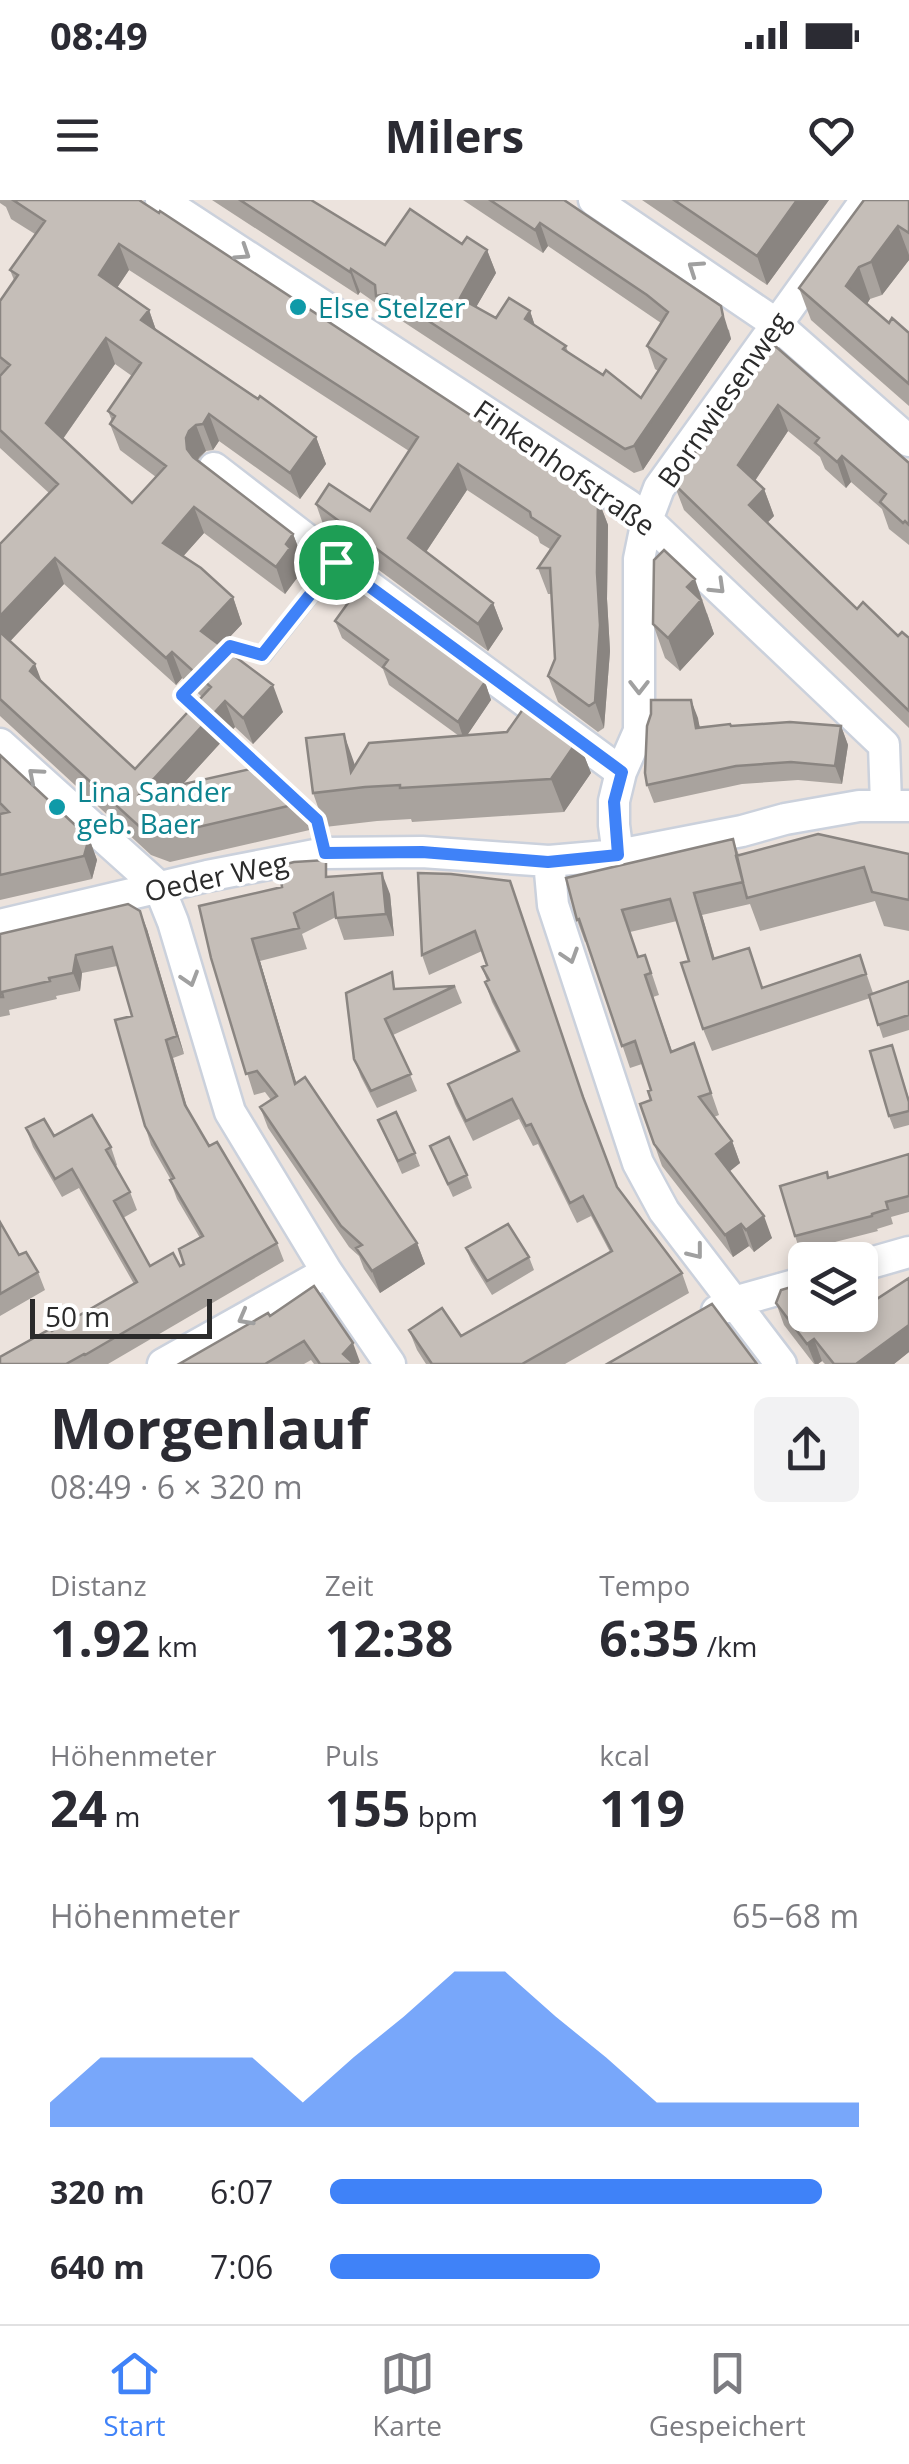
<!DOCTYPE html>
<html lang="de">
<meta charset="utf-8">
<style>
body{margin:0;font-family:"Open Sans",sans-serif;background:#f2f2f3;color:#2b2b33;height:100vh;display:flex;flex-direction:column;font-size:38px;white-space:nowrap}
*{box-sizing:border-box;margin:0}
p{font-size:32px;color:#7c7c81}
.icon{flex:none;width:55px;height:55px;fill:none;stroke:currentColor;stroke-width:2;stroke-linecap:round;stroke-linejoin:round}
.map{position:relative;height:1164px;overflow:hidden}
.side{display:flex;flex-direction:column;background:#fff;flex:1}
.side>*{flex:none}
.tools{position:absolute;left:788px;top:1042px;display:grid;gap:20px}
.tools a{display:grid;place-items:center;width:90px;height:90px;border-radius:15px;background:#fff;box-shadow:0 5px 15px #0003;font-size:50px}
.scale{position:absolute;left:30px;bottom:25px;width:182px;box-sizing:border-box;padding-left:10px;border:5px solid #2b2b2b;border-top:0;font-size:28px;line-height:35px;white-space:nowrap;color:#2b2b2b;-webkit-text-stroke:8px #fff;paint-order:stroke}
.pin{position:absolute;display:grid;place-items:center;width:85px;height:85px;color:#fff;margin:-42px;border:5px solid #fff;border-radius:50%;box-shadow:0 2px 10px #0007}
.round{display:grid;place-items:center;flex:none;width:105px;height:105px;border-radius:15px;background:#f2f2f3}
.overview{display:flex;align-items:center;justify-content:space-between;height:170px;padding:0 50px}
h1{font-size:55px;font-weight:700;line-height:75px}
.stats{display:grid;grid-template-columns:repeat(3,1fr);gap:15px;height:170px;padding:10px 50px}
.stats div{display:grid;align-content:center}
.stats b{font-size:50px;font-weight:700}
.stats small{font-size:28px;font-weight:400}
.stats p{font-size:28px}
.chart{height:280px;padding:20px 50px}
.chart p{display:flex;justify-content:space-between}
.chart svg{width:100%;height:180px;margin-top:10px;fill:#3f82f8;opacity:.7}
ul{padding:0 50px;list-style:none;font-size:32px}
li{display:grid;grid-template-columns:160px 120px 1fr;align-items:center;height:75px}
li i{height:25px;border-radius:12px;background:#3f82f8}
.status{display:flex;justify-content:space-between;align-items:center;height:70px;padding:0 50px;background:#fff;direction:ltr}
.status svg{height:28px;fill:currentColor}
header{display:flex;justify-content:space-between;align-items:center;height:130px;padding:0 50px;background:#fff;font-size:45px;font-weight:700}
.tabs{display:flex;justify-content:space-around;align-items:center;height:140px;border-top:2px solid #e1e1e2;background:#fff;font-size:28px;color:#7c7c81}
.tabs a{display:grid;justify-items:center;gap:5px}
.tabs .active{color:#3f82f8}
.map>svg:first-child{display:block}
</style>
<div class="status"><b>08:49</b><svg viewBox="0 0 49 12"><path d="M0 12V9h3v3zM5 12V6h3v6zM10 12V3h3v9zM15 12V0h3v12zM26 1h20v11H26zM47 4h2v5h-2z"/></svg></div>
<header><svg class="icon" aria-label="menu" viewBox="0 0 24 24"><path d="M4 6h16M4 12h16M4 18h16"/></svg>Milers<svg class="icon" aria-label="heart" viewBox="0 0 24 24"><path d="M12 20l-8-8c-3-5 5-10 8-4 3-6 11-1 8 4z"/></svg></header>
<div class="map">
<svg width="909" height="1164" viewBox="0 0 909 1164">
<rect width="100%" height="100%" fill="#ece3dd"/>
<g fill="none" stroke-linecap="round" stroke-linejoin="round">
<g stroke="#cbd1dc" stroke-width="20">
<path id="service" d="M263,455L336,362"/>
</g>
<g stroke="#cbd1dc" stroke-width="35">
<path id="minor" d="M161,0L628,305L647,320L884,545L886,604
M594,0L775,123L909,241
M214,268L336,362L621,572
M0,544L159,687L173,722L230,912L327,1072L390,1164
M618,655L614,625V601L621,572L639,531V359L647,320L659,288L866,0
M549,661L553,705L638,963L664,1011L781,1164
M0,725L207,676L325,653L422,652L549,661L618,655L742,631L785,619L859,606H909
M860,1066L909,1052
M717,1111L734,1102L805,1082
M163,1164L327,1072"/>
</g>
<path stroke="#c4c4c4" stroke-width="5" stroke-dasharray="8 5" stroke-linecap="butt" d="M224,452L230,446L245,450
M195,482L182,495L197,509
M223,533L263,570
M304,608L317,619L320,631"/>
<use href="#service" stroke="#fff" stroke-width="15"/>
<use href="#minor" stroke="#fff" stroke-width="30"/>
</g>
<path fill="#a9a39e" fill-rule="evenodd" d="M0,0H139L598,299L608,325L607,399L610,451L604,528L598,532L558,502L548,476L555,459L552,394H548L538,368L550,349L540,343L538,337L467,290L426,352L493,403L503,429L488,451L325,330L316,304L370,311L409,251L129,70L117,88L149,110L156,130L316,237L326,264L300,299L219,241L213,250L206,251L198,260L293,334L303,360L298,367L300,374L285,394L204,333L183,356L233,397L242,424L221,446L283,512L253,544L235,527L183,584L305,602L314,629L170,662L151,655L0,516V344L49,293L0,248V101L14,80L10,70L35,34L11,19L6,7L0,3ZM115,164L132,176L108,211L112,221L110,224L120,250L156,277L132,303L63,239ZM64,384L176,485L182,478L202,497L135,569L42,482L10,441Z
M212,0H311L385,45L462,44L487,50L496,73L476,107L496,118L530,111L535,126L566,146L568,152L641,198L658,171L655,169L647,146L661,123L548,46L543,53L463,0H564L729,130L731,139L643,270L634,273L396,117L385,119L380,106L360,92L358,95Z
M642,0H829L767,85Z
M909,0V60L882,95L870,99L867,104L889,123L909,133V206L811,120L799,88Z
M765,148L909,263V345L889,329L882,309L851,282L846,288L825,269L820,257L788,231L755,281L764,289L774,316L767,323L857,409L898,436L909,438V528L684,310L674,284Z
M707,413L714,434L680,471L665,458L653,424Z
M335,421L485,482L491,500L467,535L578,540L591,573L564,612L412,622L411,619L377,621L325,627L313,593L355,566L459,536L389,485L383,469L342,438Z
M691,500L700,527L841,526L848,545L842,584L798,580L742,584L654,603L647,585Z
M0,555L89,638L97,660L92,679L0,700Z
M733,639L739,655L909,654V731L884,726L875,701L760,731L750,704L702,715L715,759L763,787L860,755L873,793L909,781V830L883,838L870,798L712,851L703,829L689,761L677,721L630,732L638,757L645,755L653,777L659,795L653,797L672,851L694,843L719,915L714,917L732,941L740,963L729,971L772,1038L754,1052L749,1046L733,1057L662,966L640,904L651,900V890L642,864L630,868L587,741L585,742L577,720Z
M451,674L587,908L617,987L682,1073L689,1093L565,1164H426L417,1150L409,1130L461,1136L610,1052L591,1016L577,1023L538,944L533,946L519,919L473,941L455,904L448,884L517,852L492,802L485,782L487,781L482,767L487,765L482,751L429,775L422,755Z
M332,677L390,694L394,736L344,740L336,717L302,734L307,749L260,761L296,883L417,1043L425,1064L380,1093L364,1069L359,1056L349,1047L268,928L260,907L271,900L265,892L254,895L211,758Z
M147,729L184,854L173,858L188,910L209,946L277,1043L284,1061L108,1164H0L52,1131L134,1084L79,988L62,997L33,947L26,928L54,936L111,947L117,965L116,966L130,992L137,1010L123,1018L150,1066H180L184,1064L200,1038L177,999L170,980H171L151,945L145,926L132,816L117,766L82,773L80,791L56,796L57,799L9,810L10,815L0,817V734Z
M455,786L462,803L393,835L417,891L377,908L361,877L354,859L398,788Z
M892,845L909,899V925L894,929L889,916Z
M378,920L415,953L420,966L402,974Z
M430,946L467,975L472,988L453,997Z
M909,954V1012L891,1017L893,1024L877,1029L878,1031L800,1051L795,1036L828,978Z
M0,1022L19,1055L38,1072L45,1090L0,1116Z
M466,1048L529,1057L534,1070L492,1095L471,1061Z
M776,1103L845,1119L909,1152L894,1164H825L822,1161L818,1164H814L784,1125Z
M270,1116L360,1162L358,1164H314L311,1160L304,1164H179Z"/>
<path fill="#8a8581" d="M797,0H829L767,85L757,56Z
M540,23L548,46L543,53L535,30Z
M898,26L909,55V60L882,95L871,62Z
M119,44L129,70L108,101L99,75Z
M487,50L496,73L468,121L460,98Z
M859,67L870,99L858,118L846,86Z
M351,69L360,92L358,95L350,72Z
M721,106L731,139L643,270L634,246Z
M149,110L158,136L141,120Z
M530,111L538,135L525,119Z
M106,138L115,164L55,250L46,223Z
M778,205L788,231L748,291L738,265Z
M209,214L219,241L213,250L203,224Z
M196,225L206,251L199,257L196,265L187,249L186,238L189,231Z
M316,237L326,264L300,299L290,273Z
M842,256L851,282L846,288L837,262Z
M458,264L467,290L418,364L408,338Z
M764,289L774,316L759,331L749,305Z
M598,299L608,325L607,399L610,451L604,528L595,502Z
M194,307L204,333L172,369L163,343Z
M293,334L303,360L298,367L300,374L285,394L276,367L286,344Z
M55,358L64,384L2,450L0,446V416Z
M695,379L714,434L680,471L668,438L687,387Z
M233,397L242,424L210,458L201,431Z
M493,403L503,429L488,451L478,424Z
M172,452L182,478L176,485L166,458Z
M35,464L45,490L30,471Z
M485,482L491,500L464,540L458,522Z
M273,485L283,512L253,544L243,518Z
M691,500L698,518L703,546L696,528Z
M225,501L235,527L150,620L140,594Z
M841,526L848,545L842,584L835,566Z
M344,534L356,568L351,572Z
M578,540L591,573L564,612L551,579Z
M89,638L97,660L92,679L84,656Z
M382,673L390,694L394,736L386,714Z
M694,693L702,715L721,781L713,759Z
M140,711L147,729L184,854L177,836Z
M252,739L260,761L303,905L295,884Z
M76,755L82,773L80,791L73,773Z
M166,840L173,858L191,923L185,905Z
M732,941L740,963L724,976L716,954Z
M764,1016L772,1038L754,1052L746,1030Z
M741,1024L749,1046L733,1057L725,1035Z
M417,1043L425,1064L380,1093L372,1071Z
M909,1125V1152L894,1164H856Z
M814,1139L822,1161L818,1164H815L807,1144Z
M353,1143L360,1162L358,1164H347L343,1154Z"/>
<path fill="#c5beb8" stroke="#8a8581" stroke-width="2.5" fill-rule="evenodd" d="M13,0H139L159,13L160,11L598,299L597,373L600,425L595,502L589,506L548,476L555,459L550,368H538L560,336L531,317L530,312L458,264L408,338L493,403L478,424L316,304L329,284L370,311L418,237L119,44L99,75L149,110L141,120L258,199L260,196L316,237L290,273L209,214L203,224L196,225L189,231L186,238L187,249L193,257L293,334L286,344L290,348L276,367L194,307L163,343L201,368L233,397L201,431L273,485L243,518L225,501L140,594L264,566L305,602L160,636L142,629L0,499V432L35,464L30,471L135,569L211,487L172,452L166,458L55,358L0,416V344L58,284L0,230V176L10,165L0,157V101L18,75L10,70L45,21ZM106,138L141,163L108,211L115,216L110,224L166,266L132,303L46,223Z
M240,0H311L385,45L410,9L462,44L467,37L487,50L460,98L496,118L509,98L530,111L525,119L566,146L563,149L603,175L606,170L641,198L666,159L647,146L668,112L647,95L540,23L535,30L490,0H564L721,106L723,116L634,246L625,249L387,94L376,96L375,85L351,69L350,72Z
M674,0H797L757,56Z
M864,0H909V33L898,26L871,62L859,67L846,86L889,123L892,118L909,133V184L799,88Z
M774,145L909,263V325L905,321L903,323L880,302L886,294L842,256L837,262L815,243L819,238L778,205L738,265L764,289L749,305L857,409L863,402L898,436L902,432L909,438V511L674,284L765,148Z
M664,350L695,379L687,387L701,400L668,438L653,424L654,360Z
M358,389L485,482L458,522L383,467L388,460L335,421Z
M651,500H691L696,528L730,524L731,526L790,522L841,526L835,566L791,562L736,566L647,585L645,573L647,526L651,514Z
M528,502L578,540L551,579L400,588V585L365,587L313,593L306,538L344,534L351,572L369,543L507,532Z
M0,555L89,638L84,656L0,675V614L9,612L0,603Z
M818,634L909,654V700L872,692L864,667L747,698L736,656Z
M733,639L743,682L694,693L713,759L749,748L762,788L860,755L866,774L703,829L681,763L689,761L670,699L622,710L638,757L645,755L651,773L645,775L671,852L694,843L711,893L699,897L732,941L716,954L764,1016L746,1030L741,1024L725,1035L654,944L640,904L651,900L648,891L651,890L635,841L622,846L579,719L577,720L566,678Z
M326,660V677L382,673L386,714L336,718L333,693L294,713L299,728L252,739L295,884L305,877L417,1043L372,1071L356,1048L362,1045L341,1026L260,907L277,896L257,871L246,874L211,758L199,706L282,687L279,666L294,662Z
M418,673L451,674L510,681L583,897L617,987L682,1073L522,1164H432L409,1130L442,1108L461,1136L612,1051L583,996L570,1003L531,924L526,926L512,899L466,921L448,884L519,851L485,782L489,780L482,767L487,765L475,731L422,755Z
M128,704L140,711L177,836L166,840L185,905L209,946L217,942L277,1043L85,1155L84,1154L66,1164H0V1157L50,1129L52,1131L137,1082L72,969L55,979L26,928L44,919L54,936L92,915L111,947L106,950L130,992L114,1001L150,1066L173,1053L180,1066L184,1064L179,1049L203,1036L170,980L174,978L145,926L115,820L132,816L112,747L76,755L73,773L49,778L50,781L2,792L3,797H0V734Z
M392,772L394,789L455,786L385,819L411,874L371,891L354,859L346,793Z
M909,781V815L878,825L869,795Z
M892,845L909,902V911L889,916L870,851Z
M396,912L415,953L398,961L378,920Z
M449,937L467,975L448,984L430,946Z
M909,954V996L886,1002L888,1009L872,1014V1016L795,1036L780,986L827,972L828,978Z
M0,1022L19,1055L26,1052L38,1072L0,1094Z
M508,1024L529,1057L487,1081L466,1048Z
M909,1078V1125L856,1164H834L814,1139L807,1144L776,1103L781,1090L805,1083V1115H842L843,1120L852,1115H860V1110Z
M314,1086L353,1143L343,1154L354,1164H320L304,1141L265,1164H179L268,1113L270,1116Z
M712,1104L757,1164H607Z"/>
<defs><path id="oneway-chevron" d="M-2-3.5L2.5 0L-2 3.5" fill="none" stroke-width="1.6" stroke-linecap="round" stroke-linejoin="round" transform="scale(2.5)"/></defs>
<g stroke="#a0a0a0">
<use href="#oneway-chevron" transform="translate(243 53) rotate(33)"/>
<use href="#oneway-chevron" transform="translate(695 68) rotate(-146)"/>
<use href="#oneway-chevron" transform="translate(718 387) rotate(44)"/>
<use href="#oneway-chevron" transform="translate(639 487) rotate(90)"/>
<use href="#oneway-chevron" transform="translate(35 575) rotate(-139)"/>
<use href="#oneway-chevron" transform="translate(570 756) rotate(72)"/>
<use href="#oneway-chevron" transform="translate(190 779) rotate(73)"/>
<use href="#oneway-chevron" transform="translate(696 1052) rotate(52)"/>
<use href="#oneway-chevron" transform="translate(245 1118) rotate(151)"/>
</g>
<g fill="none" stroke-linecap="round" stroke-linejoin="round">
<g stroke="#fff" stroke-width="20">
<path id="route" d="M336,362L622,572L614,602L618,655L548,662L422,652L325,653L317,620L182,495L230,446L262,455Z"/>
</g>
<use href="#route" stroke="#3f82f8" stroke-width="12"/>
</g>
<g fill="#0f9aa8" stroke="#fff" stroke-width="4">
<circle cx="298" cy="107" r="10"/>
<circle cx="57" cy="607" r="10"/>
</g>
<g text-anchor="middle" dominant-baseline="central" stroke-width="8" stroke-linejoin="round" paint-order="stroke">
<g font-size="28" fill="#0d838f" stroke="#fff" text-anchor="start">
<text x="318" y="107">Else Stelzer</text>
<text x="77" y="591">Lina Sander<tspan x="77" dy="32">geb. Baer</tspan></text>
</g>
<g font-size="28" fill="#2b2b2b" stroke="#fff">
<text transform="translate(723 199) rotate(-55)">Bornwiesenweg</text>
<text transform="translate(565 267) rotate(35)">Finkenhofstraße</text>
<text transform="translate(216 676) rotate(-12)">Oeder Weg</text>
</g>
</g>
</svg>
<div class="tools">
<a><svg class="icon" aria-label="layers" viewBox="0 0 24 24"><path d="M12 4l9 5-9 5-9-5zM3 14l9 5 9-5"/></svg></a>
</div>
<div class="scale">50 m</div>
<div class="pin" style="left:336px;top:362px;background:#1e9e55"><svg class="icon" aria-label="arrive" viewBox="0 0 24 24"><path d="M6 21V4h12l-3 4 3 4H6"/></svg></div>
</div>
<section class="side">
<div class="overview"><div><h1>Morgenlauf</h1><p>08:49 · 6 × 320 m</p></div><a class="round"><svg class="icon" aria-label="share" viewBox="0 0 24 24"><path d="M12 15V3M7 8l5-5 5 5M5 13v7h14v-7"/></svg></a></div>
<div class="stats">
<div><p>Distanz</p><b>1.92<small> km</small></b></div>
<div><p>Zeit</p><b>12:38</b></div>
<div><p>Tempo</p><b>6:35<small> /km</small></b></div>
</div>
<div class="stats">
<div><p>Höhenmeter</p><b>24<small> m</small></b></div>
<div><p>Puls</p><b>155<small> bpm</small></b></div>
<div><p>kcal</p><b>119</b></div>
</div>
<div class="chart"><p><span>Höhenmeter</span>65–68 m</p>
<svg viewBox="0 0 160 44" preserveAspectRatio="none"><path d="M0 44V38L10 27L20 27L30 27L40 27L50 38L60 27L70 17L80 6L90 6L100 17L110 27L120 38L130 38L140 38L150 38L160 38V44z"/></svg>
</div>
<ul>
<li><b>320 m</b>6:07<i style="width:93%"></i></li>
<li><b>640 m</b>7:06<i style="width:51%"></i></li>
</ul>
</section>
<nav class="tabs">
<a class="active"><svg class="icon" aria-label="home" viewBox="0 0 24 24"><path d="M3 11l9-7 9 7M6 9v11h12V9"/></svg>Start</a>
<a><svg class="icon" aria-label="map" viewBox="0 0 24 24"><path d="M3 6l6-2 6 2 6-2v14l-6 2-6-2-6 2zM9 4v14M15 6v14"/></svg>Karte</a>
<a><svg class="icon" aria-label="saved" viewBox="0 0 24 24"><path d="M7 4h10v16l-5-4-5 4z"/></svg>Gespeichert</a>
</nav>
